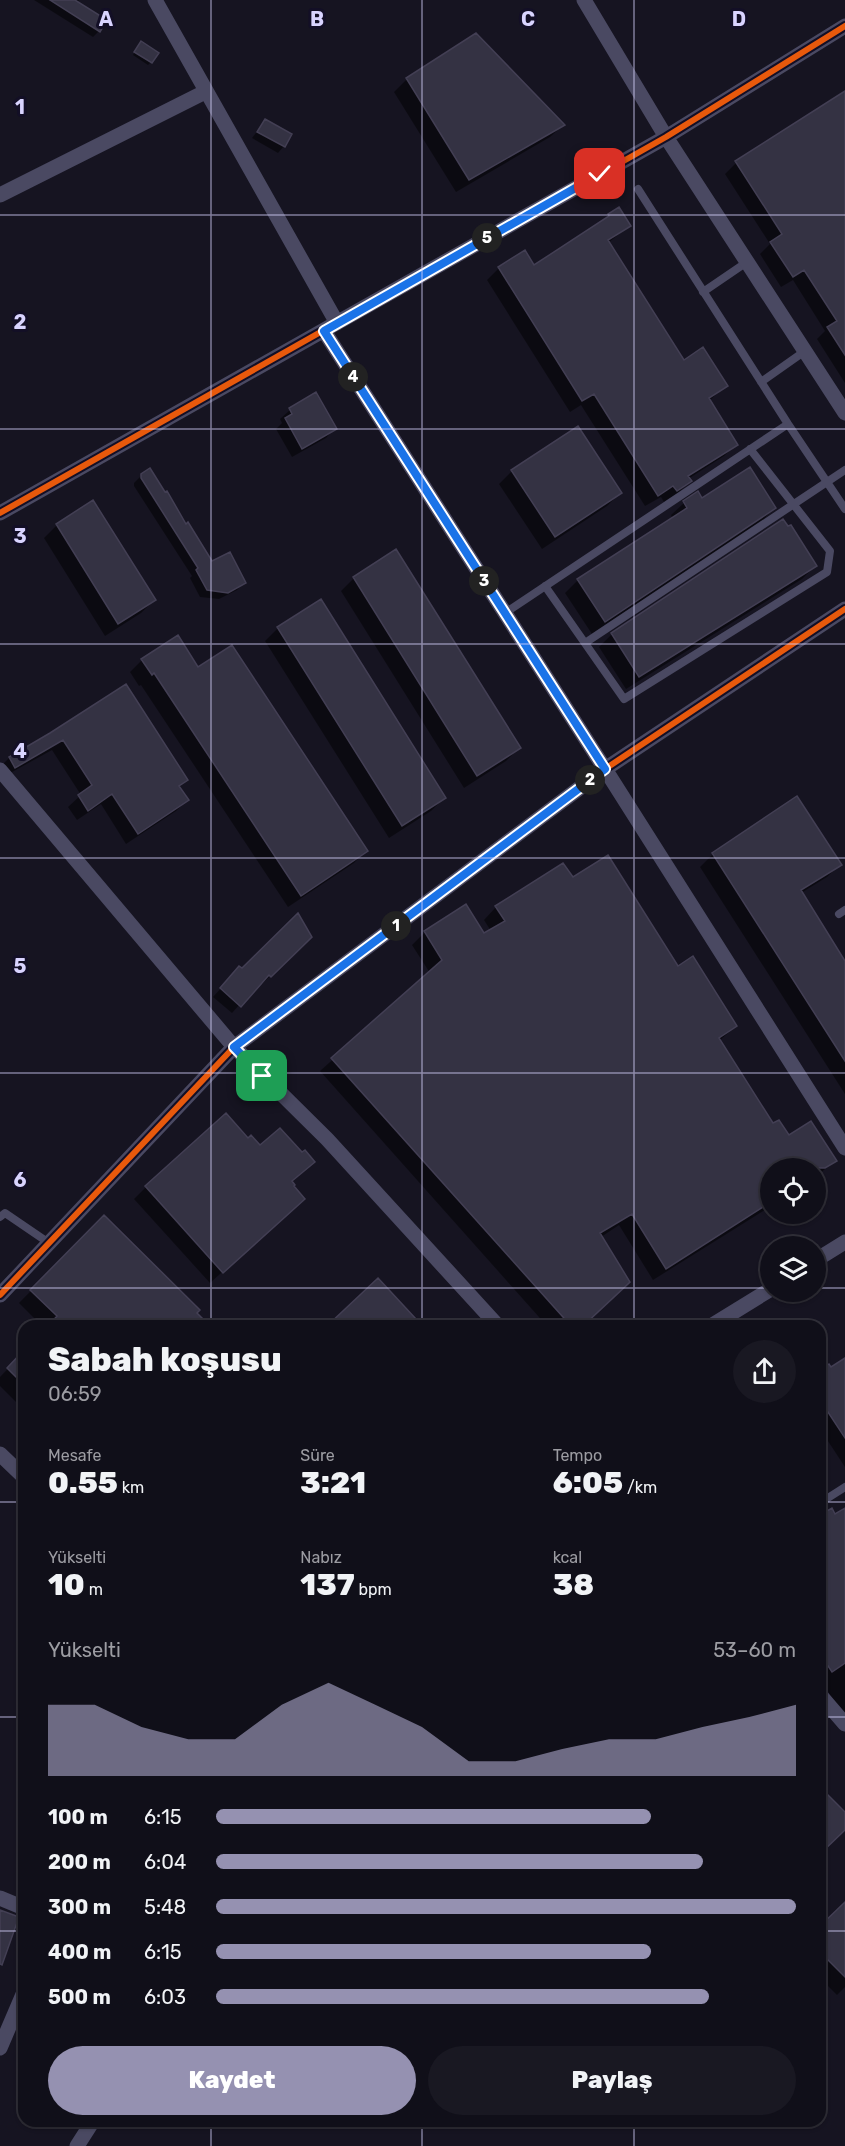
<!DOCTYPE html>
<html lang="tr">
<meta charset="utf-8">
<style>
body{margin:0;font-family:Rubik,sans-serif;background:#191822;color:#f1f3f6;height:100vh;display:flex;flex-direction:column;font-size:22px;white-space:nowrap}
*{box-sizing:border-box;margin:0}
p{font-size:20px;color:#9c9ca2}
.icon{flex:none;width:33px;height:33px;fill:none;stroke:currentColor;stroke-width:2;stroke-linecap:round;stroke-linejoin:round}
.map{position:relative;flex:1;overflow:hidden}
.drawer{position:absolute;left:18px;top:1320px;width:808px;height:807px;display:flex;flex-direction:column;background:#100f19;border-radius:18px;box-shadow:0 2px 4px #0004,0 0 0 2px #302f38}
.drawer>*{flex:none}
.controls{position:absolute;left:760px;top:1158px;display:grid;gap:12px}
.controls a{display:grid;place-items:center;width:66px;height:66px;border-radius:50%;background:#100f19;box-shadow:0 2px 4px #0004,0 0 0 2px #302f38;font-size:30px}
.pin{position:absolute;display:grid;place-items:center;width:51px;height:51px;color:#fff;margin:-26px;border-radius:12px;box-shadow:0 3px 9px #0006}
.km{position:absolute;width:30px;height:30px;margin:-15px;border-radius:50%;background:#222;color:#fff;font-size:16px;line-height:30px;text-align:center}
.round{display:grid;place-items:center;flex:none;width:63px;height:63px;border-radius:32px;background:#191822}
.head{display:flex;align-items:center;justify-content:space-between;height:102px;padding:0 30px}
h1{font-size:33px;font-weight:800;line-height:45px}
.stats{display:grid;grid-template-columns:repeat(3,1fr);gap:9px;height:102px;padding:6px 30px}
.stats div{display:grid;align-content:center}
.stats b{font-size:30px;font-weight:800}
.stats small{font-size:16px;font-weight:400}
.stats p{font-size:16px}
.chart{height:168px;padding:12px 30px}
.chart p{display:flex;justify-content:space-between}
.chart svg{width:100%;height:108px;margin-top:6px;fill:#9591b1;opacity:.7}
.primary-button{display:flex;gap:12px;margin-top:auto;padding:12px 30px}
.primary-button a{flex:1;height:69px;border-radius:36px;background:#9591b1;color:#fff;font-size:24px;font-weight:800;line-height:69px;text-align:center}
.primary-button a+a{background:#191822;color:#f1f3f6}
ul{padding:0 30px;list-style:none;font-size:20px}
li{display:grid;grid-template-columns:96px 72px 1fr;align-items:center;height:45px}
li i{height:15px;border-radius:8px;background:#9591b1}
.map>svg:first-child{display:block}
</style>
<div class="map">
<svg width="845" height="2146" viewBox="0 0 845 2146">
<rect width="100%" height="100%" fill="#161421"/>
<path fill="#0007" d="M34,0H79L77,3L99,31L93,37Z
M138,46L151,62L148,65L133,55Z
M407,79L563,125L550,137L456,192L394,92Z
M845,90V383L817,339L825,331L793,280L781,287L760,254L770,244L725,174L736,163L826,105Z
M265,121L284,146L278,153L252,138Z
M609,215L629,226L608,243L683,362L726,385L709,401L736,444L724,456L688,479L690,481L678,493L664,502L661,497L645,506L581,405L570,412L487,280L498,269L524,252L534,267L600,224Z
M316,394L335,428L326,438L292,457L276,429L282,423L280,419L290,410Z
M512,471L620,493L607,506L542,549L499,484Z
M142,475L185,526L212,563L244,582L237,590L219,599L200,597L190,578L192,576L134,486V483Z
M702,500L774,508L762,521L592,634L565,593L578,580L673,519L671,515L684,503Z
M93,502L154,600L141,613L105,636L44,538L57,525Z
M396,551L519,748L506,761L464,788L341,591L354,578Z
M815,566L802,579L626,689L599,647L612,634Z
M278,628L444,798L431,811L389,838L265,641Z
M142,660L198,669L366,850L354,863L288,907L141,685L139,686L130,672Z
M51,735L186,780L178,787L187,800L176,811L126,844L101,804L77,820L68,807L81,795L52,750L3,777L0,767L9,758Z
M713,854L840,864L827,877L801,893L845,964V1094L700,867Z
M572,879L677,968L736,1026L719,1041L773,1125L789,1137L835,1160L816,1177V1168H771V1206L653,1280L619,1225L601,1237L582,1326H547L320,1071L430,973L412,945L425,932L484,936L491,931L484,920L496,907Z
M310,937L262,984L260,982L232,1013L213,997L232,976Z
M248,1140L260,1147L302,1154L313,1162L291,1182V1210L210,1283L134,1199L146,1187Z
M104,1217L195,1313L207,1326H42L19,1303Z
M24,1352V1410L0,1386V1377Z
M845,1360V1467L820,1429V1372L831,1369Z
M820,1455L827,1465L820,1472Z
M845,1510V1718L844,1719L822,1681L820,1682V1525Z
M845,1904V1987L837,1995L820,1978V1928Z"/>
<path fill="#343243" stroke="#433f54" stroke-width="1.5" d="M50,0H75L107,20L100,32Z
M476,33L565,125L469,180L406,78Z
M141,41L159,53L152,63L134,52Z
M845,91V355L827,327L837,321L804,270L793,277L770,242L782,234L735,161Z
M265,119L292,134L285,147L257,132Z
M619,207L631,226L608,240L684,360L703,347L728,386L709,398L738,445L688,476L692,481L677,491L673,486L658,496L594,394L582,401L498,267L525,250L534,265L609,216L608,214Z
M316,392L337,429L302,449L285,418L292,414L289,408Z
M578,426L622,493L555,537L511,470Z
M750,467L776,508L605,622L577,579L687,508L683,501L698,491L702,498Z
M150,468L165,492L167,491L186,524L188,522L212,561L230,552L246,583L228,593L207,590L196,570L198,568L141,478V474Z
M93,500L156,600L118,624L56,524Z
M783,519L788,526L791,525L817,566L639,677L611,633Z
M396,549L521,748L477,776L353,577Z
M321,599L446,798L402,826L277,627Z
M178,635L198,667L232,645L368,851L301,896L154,673L152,675L141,659Z
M126,684L188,780L179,786L189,800L138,834L112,794L88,811L78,795L92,785L63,740L15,768L9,757L50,733Z
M797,796L842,865L801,890L845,961V1061L712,853Z
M608,855L678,966L693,956L737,1026L719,1038L773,1123L779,1120L789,1135L811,1121L837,1161L825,1168H771V1202L666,1269L632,1214L600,1233L630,1282L583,1326H571L331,1058L442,960L424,931L466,904L484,933L505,921L495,906L563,863L573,877Z
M298,913L312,937L271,977L269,975L241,1007L220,988L239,966L242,968Z
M226,1113L248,1138L251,1135L260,1145L280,1128L302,1152L305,1150L315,1162L292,1181L295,1185L294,1186L305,1199L223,1273L145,1186Z
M104,1215L200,1310L197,1313L210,1326H48L57,1316L30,1290Z
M378,1278L416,1319L409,1326H327Z
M24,1350V1385L7,1368Z
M845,1358V1438L820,1400V1370L829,1364L831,1367Z
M832,1508L835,1514L845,1508V1663L832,1672L820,1654V1515Z
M820,1787L845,1812V1830L820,1854Z
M845,1902V1977L820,1952V1926Z
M0,1910L19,1917L2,1965L0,1964Z"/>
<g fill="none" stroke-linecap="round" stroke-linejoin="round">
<path stroke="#4a4962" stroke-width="8" d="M638,189L788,424L845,509
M703,292L747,262
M761,382L805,351
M545,586L624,699L827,572L830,551L750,449
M505,613L788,424
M585,643L845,470
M839,914L845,910
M0,1217L5,1213L49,1243
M820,1503L845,1487"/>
<path stroke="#4a4962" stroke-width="15" d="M155,0L337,323
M584,0L666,137L845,413
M0,195L205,92
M324,331L605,769L845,1148
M0,513L666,137L845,26
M0,770L234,1047L327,1139L498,1326
M816,1260L845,1242
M0,1295L234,1047L605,769L845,609
M711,1326L771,1289
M0,1454L24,1477
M820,1695L845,1724
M0,1898L24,1908
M0,2048L24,1992
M77,2146L93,2121"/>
<g stroke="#130f26" stroke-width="10">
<path id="cycleway" d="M0,513L666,137L845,26
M0,1295L234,1047L605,769L845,609"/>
</g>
<use href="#cycleway" stroke="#e8590c" stroke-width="6"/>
</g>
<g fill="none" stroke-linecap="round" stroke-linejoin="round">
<g stroke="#fff" stroke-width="12">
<path id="route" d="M262,1076L234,1047L605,769L324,331L600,174"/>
</g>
<use href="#route" stroke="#1a73e8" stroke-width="8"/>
</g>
<path fill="none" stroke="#d9d4ff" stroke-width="1.5" stroke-opacity="0.55" d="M211,0V1326M422,0V1326M634,0V1326M0,215H845M0,429H845M0,644H845M0,858H845M0,1073H845M0,1288H771M816,1288H845M0,1502H24M820,1502H845M0,1717H24M820,1717H845M0,1931H24M820,1931H845M211,2121V2146M422,2121V2146M634,2121V2146"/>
<g font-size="20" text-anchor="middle" font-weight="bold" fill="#d9d4ff" stroke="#130f26" stroke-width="6" stroke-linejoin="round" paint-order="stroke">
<text x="106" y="26">A</text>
<text x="317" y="26">B</text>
<text x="528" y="26">C</text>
<text x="739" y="26">D</text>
<text x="20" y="114">1</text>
<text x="20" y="329">2</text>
<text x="20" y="543">3</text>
<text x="20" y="758">4</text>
<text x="20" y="973">5</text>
<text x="20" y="1187">6</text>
</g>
</svg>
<div class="controls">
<a><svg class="icon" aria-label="locate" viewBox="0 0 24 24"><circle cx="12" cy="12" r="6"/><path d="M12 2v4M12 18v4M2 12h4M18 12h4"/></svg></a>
<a><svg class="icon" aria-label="layers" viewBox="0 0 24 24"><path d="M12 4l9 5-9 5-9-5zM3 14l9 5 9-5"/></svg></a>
</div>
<div class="pin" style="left:262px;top:1076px;background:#1e9e55"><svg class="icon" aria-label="arrive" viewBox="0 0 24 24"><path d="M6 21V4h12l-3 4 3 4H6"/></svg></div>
<div class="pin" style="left:600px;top:174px;background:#d93025"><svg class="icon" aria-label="check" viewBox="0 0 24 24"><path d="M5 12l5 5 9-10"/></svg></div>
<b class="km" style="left:396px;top:926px">1</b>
<b class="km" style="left:590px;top:780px">2</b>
<b class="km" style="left:484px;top:581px">3</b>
<b class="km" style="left:353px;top:377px">4</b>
<b class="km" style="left:487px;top:238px">5</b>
<section class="drawer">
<div class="head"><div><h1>Sabah koşusu</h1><p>06:59</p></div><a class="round"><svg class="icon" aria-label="share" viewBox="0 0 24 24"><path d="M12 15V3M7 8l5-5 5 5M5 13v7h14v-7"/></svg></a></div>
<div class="stats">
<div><p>Mesafe</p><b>0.55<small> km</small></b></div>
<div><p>Süre</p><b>3:21</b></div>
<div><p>Tempo</p><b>6:05<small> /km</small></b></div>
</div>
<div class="stats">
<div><p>Yükselti</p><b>10<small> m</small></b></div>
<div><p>Nabız</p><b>137<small> bpm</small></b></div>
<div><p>kcal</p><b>38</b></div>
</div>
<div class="chart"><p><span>Yükselti</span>53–60 m</p>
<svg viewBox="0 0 160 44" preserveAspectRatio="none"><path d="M0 44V15L10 15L20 24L30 29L40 29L50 15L60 6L70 15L80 24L90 38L100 38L110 33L120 29L130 29L140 24L150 20L160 15V44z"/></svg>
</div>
<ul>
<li><b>100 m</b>6:15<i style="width:75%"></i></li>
<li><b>200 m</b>6:04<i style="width:84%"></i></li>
<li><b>300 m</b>5:48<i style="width:100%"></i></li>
<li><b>400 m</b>6:15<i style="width:75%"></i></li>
<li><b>500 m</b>6:03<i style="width:85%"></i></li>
</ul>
<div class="primary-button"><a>Kaydet</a><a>Paylaş</a></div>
</section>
</div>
